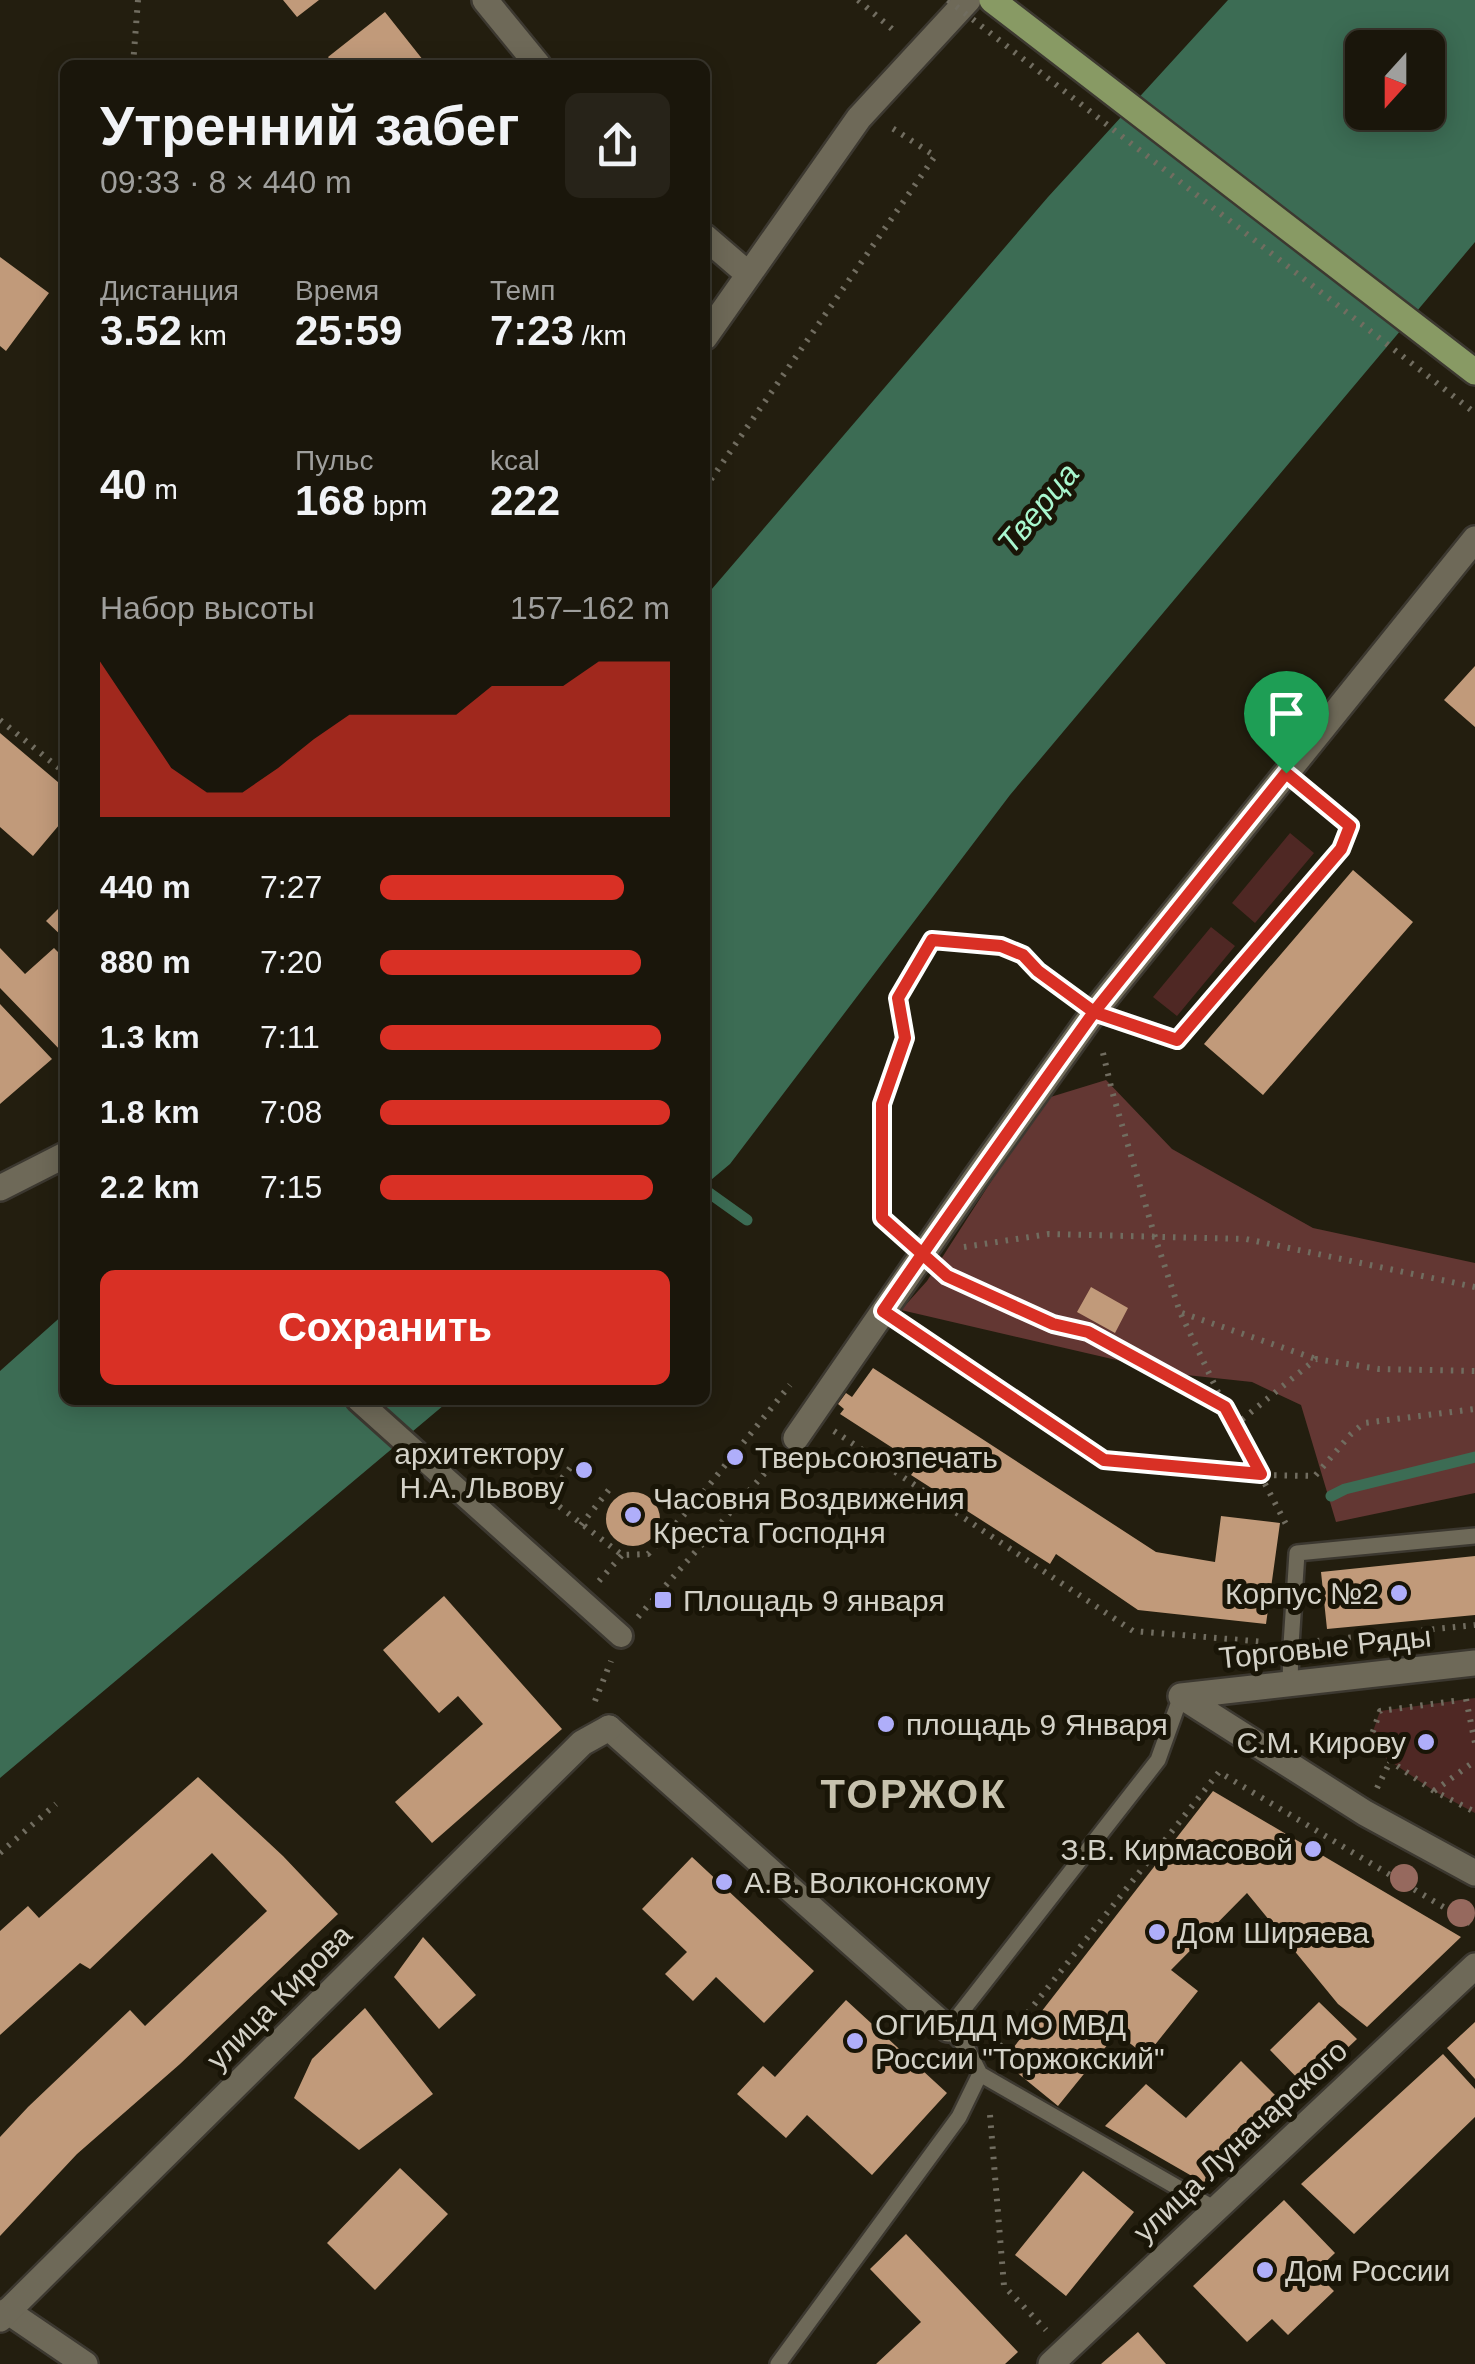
<!DOCTYPE html>
<html lang="ru">
<meta charset="utf-8">
<style>
body{margin:0;font-family:Arial,sans-serif;background:#272319;color:#f1f3f6;height:100vh;display:flex;flex-direction:column;font-size:38px;white-space:nowrap}
*{box-sizing:border-box;margin:0}
p{font-size:32px;color:#9f9f9d}
.icon{flex:none;width:55px;height:55px;fill:none;stroke:currentColor;stroke-width:2;stroke-linecap:round;stroke-linejoin:round}
.map{position:relative;flex:1;overflow:hidden}
.sheet{position:absolute;left:60px;top:60px;width:650px;height:1345px;display:flex;flex-direction:column;background:#1a160b;border-radius:15px;box-shadow:0 5px 25px #0003,0 0 0 2px #38352c}
.sheet>*{flex:none}
.needle{width:65px;rotate:201deg}
.fabs{position:absolute;left:1345px;top:30px;display:grid;gap:20px}
.fabs a{display:grid;place-items:center;width:100px;height:100px;border-radius:15px;background:#1a160b;box-shadow:0 5px 25px #0003,0 0 0 2px #38352c;font-size:50px}
.pin{position:absolute;display:grid;place-items:center;width:85px;height:85px;color:#fff;margin:-102px -42px;border-radius:50% 50% 50% 0;rotate:-45deg;box-shadow:0 0 10px #0007}
.pin .icon{rotate:45deg}
.round{display:grid;place-items:center;flex:none;width:105px;height:105px;border-radius:15px;background:#272319}
.summary{display:flex;align-items:center;justify-content:space-between;height:170px;padding:0 40px}
h1{font-size:55px;font-weight:700;line-height:75px}
.stats{display:grid;grid-template-columns:repeat(3,1fr);gap:15px;height:170px;padding:10px 40px}
.stats div{display:grid;align-content:center}
.stats b{font-size:42px;font-weight:700}
.stats small{font-size:28px;font-weight:400}
.stats p{font-size:28px}
.chart{height:280px;padding:20px 40px}
.chart p{display:flex;justify-content:space-between}
.chart svg{width:100%;height:180px;margin-top:10px;fill:#d93025;opacity:.7}
.action{display:flex;gap:20px;margin-top:auto;padding:20px 40px}
.action a{flex:1;height:115px;border-radius:15px;background:#d93025;color:#fff;font-size:40px;font-weight:700;line-height:115px;text-align:center}
ul{padding:0 40px;list-style:none;font-size:32px}
li{display:grid;grid-template-columns:160px 120px 1fr;align-items:center;height:75px}
li i{height:25px;border-radius:12px;background:#d93025}
.map>svg:first-child{display:block}
</style>
<div class="map">
<svg width="1475" height="2364" viewBox="0 0 1475 2364">
<rect width="100%" height="100%" fill="#231e0f"/>
<path fill="#4f2824" d="M1290,833L1314,853L1255,923L1232,903Z
M1211,927L1235,946L1177,1016L1153,997Z
M1475,1698V1813L1434,1791L1368,1746L1380,1711Z"/>
<path fill="#633733" d="M1106,1080L1172,1149L1313,1228L1475,1263V1493L1336,1522L1301,1405L1252,1382L1177,1374L901,1310L927,1281L1044,1099Z"/>
<path fill="#3c6c54" fill-rule="evenodd" d="M1228,0H1475V242L1010,795L730,1164L705,1185V597L1048,197ZM1362,48H1428V112H1362Z
M65,1313V1400H450L0,1778V1371Z"/>
<g fill="none" stroke-linecap="round" stroke-linejoin="round">
<path stroke="#3c6c54" stroke-width="11" d="M705,1190L747,1220
M1331,1496L1345,1489L1475,1457"/>
</g>
<path fill="#c19a7a" d="M283,0H319L297,17Z
M385,12L427,65H334L328,57Z
M0,257L49,293L6,351L0,346Z
M1475,666V727L1444,700Z
M0,733L65,788V818L33,856L0,827Z
M1353,870L1413,922L1263,1095L1204,1044Z
M65,902V939L46,921Z
M0,948L25,974L54,948L65,959V1055L0,988Z
M0,1004L52,1059L0,1104Z
M1091,1287L1128,1308L1115,1333L1077,1312Z
M873,1368L1156,1552L1215,1562L1221,1516L1280,1523L1266,1624L1138,1610L1056,1554L1050,1564L911,1475L919,1465L840,1414L844,1409L838,1404L846,1393L852,1397Z
M606 1519a27 27 0 1 1 54 0a27 27 0 1 1-54 0Z
M1475,1556V1615L1327,1629L1321,1572Z
M444,1596L562,1729L432,1843L395,1802L483,1724L458,1696L439,1713L383,1650Z
M198,1777L283,1856L338,1914L180,2064L77,2154L0,2236V2137L28,2107L130,2010L145,2026L267,1911L212,1853L90,1969L80,1963L0,2035V1931L28,1906L39,1918Z
M1213,1791L1461,1937L1367,2027L1338,2004L1247,1893L1171,1970L1198,1991L1146,2056L1117,2033L1058,2106L1003,2061Z
M692,1857L814,1971L764,2023L716,1977L693,2001L665,1974L687,1952L642,1909Z
M423,1937L476,1995L439,2029L394,1977Z
M846,2000L947,2093L872,2175L807,2115L786,2138L737,2094L763,2066L775,2077Z
M1319,2002L1357,2039L1306,2087L1270,2050Z
M365,2008L433,2094L359,2150L294,2098L312,2059Z
M1475,2022V2079L1447,2048Z
M1443,2054L1475,2089V2117L1354,2234L1301,2184Z
M1241,2061L1282,2102L1204,2183L1105,2126L1146,2084L1186,2118Z
M400,2168L448,2214L375,2290L327,2243Z
M1083,2171L1134,2212L1066,2296L1015,2255Z
M1284,2200L1335,2253L1315,2272L1334,2291L1288,2335L1272,2319L1247,2342L1193,2286Z
M906,2234L1018,2352L1005,2364H876L921,2322L870,2269Z
M1138,2332L1166,2364H1101Z"/>
<g fill="none" stroke-linecap="round" stroke-linejoin="round">
<g stroke="#3c3830" stroke-width="20">
<path id="service" d="M1094,1012L1177,1040L1341,849L1350,826L1286,773
M1290,1685L1291,1645L1297,1553L1475,1536
M1181,1696L1158,1760L948,2029L967,2048L980,2074L1215,2209
M778,2364L959,2117L980,2074"/>
</g>
<g stroke="#3c3830" stroke-width="28">
<path id="pedestrian" d="M358,1400L621,1636"/>
</g>
<g stroke="#3c3830" stroke-width="30">
<path id="minor" d="M485,0L538,65
M705,237L748,274
M705,337L859,118L968,0
M0,1188L65,1155
M796,1438L974,1180L1094,1012L1475,539
M609,1728L948,2029
M7,2311L85,2364"/>
</g>
<g stroke="#3c3830" stroke-width="30">
<path id="tertiary" d="M1181,1696L1365,1813L1475,1873
M1181,1696L1475,1663
M0,2319L582,1743L609,1728
M1051,2364L1475,1966"/>
</g>
<g stroke="#3c3830" stroke-width="30">
<path id="primary" d="M992,0L1475,372"/>
</g>
<path stroke="#716d60" stroke-width="6" stroke-dasharray="2.5 8" stroke-linecap="butt" d="M858,0L898,34
M133,65L138,0
M705,488L935,156L889,126
M0,720L65,773
M1103,1053L1112,1091L1155,1237L1180,1312L1225,1407L1288,1528
M903,1236L882,1218V1104L905,1037L898,998L932,940L1001,945L1023,955L1038,971L1069,994
M964,1247L1049,1234L1246,1239L1475,1287
M946,1275L1053,1324L1088,1331L1225,1407
M1182,1313L1316,1359
M907,1326L1104,1461L1261,1475L1315,1476L1350,1435L1364,1423L1475,1409
M1234,1426L1316,1359L1379,1369L1475,1371
M834,1431L1133,1631L1265,1642
M570,1468L547,1497L622,1555L648,1554L693,1505L790,1385
M581,1525L611,1487
M599,1581L622,1555
M638,1617L778,1458
M1317,1641L1475,1625
M1466,1699L1475,1743
M595,1701L611,1661
M1454,1701L1380,1711L1368,1746L1434,1791L1475,1812
M1377,1788L1390,1762
M1434,1791L1475,1761
M0,1853L56,1804
M995,2054L1219,1772L1475,1926
M990,2115L1004,2286L1046,2330"/>
<use href="#service" stroke="#6e6958" stroke-width="15"/>
<use href="#pedestrian" stroke="#6e6958" stroke-width="22"/>
<use href="#minor" stroke="#6e6958" stroke-width="25"/>
<use href="#tertiary" stroke="#6e6958" stroke-width="25"/>
<use href="#primary" stroke="#889a64" stroke-width="25"/>
<path stroke="#716d60" stroke-width="6" stroke-dasharray="2.5 8" stroke-linecap="butt" d="M948,0L1475,413"/>
</g>
<g fill="#96695e">
<circle cx="1404" cy="1878" r="14"/>
<circle cx="1461" cy="1913" r="14"/>
</g>
<g fill="none" stroke-linecap="round" stroke-linejoin="round">
<g stroke="#fff" stroke-width="20">
<path id="route" d="M1286,773L1094,1012L1038,971L1023,955L1001,946L932,940L898,998L905,1038L882,1104V1218L947,1276L1053,1324L1088,1332L1225,1407L1261,1474L1104,1460L883,1311C952,1210 1023,1111 1094,1012L1177,1040L1341,849L1350,826L1286,773"/>
</g>
<use href="#route" stroke="#d93025" stroke-width="12"/>
</g>
<g fill="#afaefa" stroke="#191507" stroke-width="4">
<circle cx="735" cy="1457" r="10"/>
<circle cx="584" cy="1470" r="10"/>
<circle cx="633" cy="1515" r="10"/>
<circle cx="1399" cy="1593" r="10"/>
<rect x="653" y="1590" width="20" height="20" rx="5"/>
<circle cx="886" cy="1724" r="10"/>
<circle cx="1426" cy="1742" r="10"/>
<circle cx="1313" cy="1849" r="10"/>
<circle cx="724" cy="1882" r="10"/>
<circle cx="1157" cy="1932" r="10"/>
<circle cx="855" cy="2041" r="10"/>
<circle cx="1265" cy="2270" r="10"/>
</g>
<g text-anchor="middle" dominant-baseline="central" stroke-width="10" stroke-linejoin="round" paint-order="stroke">
<g font-size="30" fill="#d4d2c8" stroke="#191507" text-anchor="start">
<text x="564" y="1453" text-anchor="end">архитектору<tspan x="564" dy="34">Н.А. Львову</tspan></text>
<text x="755" y="1457">Тверьсоюзпечать</text>
<text x="653" y="1498">Часовня Воздвижения<tspan x="653" dy="34">Креста Господня</tspan></text>
<text x="1379" y="1593" text-anchor="end">Корпус №2</text>
<text x="683" y="1600">Площадь 9 января</text>
<text x="906" y="1724">площадь 9 Января</text>
<text x="1406" y="1742" text-anchor="end">С.М. Кирову</text>
<text x="1293" y="1849" text-anchor="end">З.В. Кирмасовой</text>
<text x="744" y="1882">А.В. Волконскому</text>
<text x="1177" y="1932">Дом Ширяева</text>
<text x="875" y="2024">ОГИБДД МО МВД<tspan x="875" dy="34">России "Торжокский"</tspan></text>
<text x="1285" y="2270">Дом России</text>
</g>
<g font-size="30" fill="#d4d2c8" stroke="#191507">
<text transform="translate(1325 1647) rotate(-6)">Торговые Ряды</text>
<text transform="translate(279 1997) rotate(-45)">улица Кирова</text>
<text transform="translate(1240 2141) rotate(-43)">улица Луначарского</text>
</g>
<g font-size="32" font-style="italic" fill="#a9f7cf" stroke="#191507">
<text transform="translate(1038 508) rotate(-50)">Тверца</text>
</g>
<g font-size="40" font-weight="bold" letter-spacing="2.5" fill="#c7c2ae" stroke="#191507">
<text x="914" y="1794">ТОРЖОК</text>
</g>
</g>
</svg>
<div class="fabs">
<a><svg class="needle" viewBox="-14 -14 28 28"><path d="M0-13l5 13h-10z" fill="#e53935"/><path d="M0 13l5-13h-10z" fill="#9f9f9d"/></svg></a>
</div>
<div class="pin" style="left:1286px;top:773px;background:#1e9e55"><svg class="icon" aria-label="arrive" viewBox="0 0 24 24"><path d="M6 21V4h12l-3 4 3 4H6"/></svg></div>
<section class="sheet">
<div class="summary"><div><h1>Утренний забег</h1><p>09:33 · 8 × 440 m</p></div><a class="round"><svg class="icon" aria-label="share" viewBox="0 0 24 24"><path d="M12 15V3M7 8l5-5 5 5M5 13v7h14v-7"/></svg></a></div>
<div class="stats">
<div><p>Дистанция</p><b>3.52<small> km</small></b></div>
<div><p>Время</p><b>25:59</b></div>
<div><p>Темп</p><b>7:23<small> /km</small></b></div>
</div>
<div class="stats">
<div><b>40<small> m</small></b></div>
<div><p>Пульс</p><b>168<small> bpm</small></b></div>
<div><p>kcal</p><b>222</b></div>
</div>
<div class="chart"><p><span>Набор высоты</span>157–162 m</p>
<svg viewBox="0 0 160 44" preserveAspectRatio="none"><path d="M0 44V6L10 19L20 32L30 38L40 38L50 32L60 25L70 19L80 19L90 19L100 19L110 12L120 12L130 12L140 6L150 6L160 6V44z"/></svg>
</div>
<ul>
<li><b>440 m</b>7:27<i style="width:84%"></i></li>
<li><b>880 m</b>7:20<i style="width:90%"></i></li>
<li><b>1.3 km</b>7:11<i style="width:97%"></i></li>
<li><b>1.8 km</b>7:08<i style="width:100%"></i></li>
<li><b>2.2 km</b>7:15<i style="width:94%"></i></li>
</ul>
<div class="action"><a>Сохранить</a></div>
</section>
</div>
